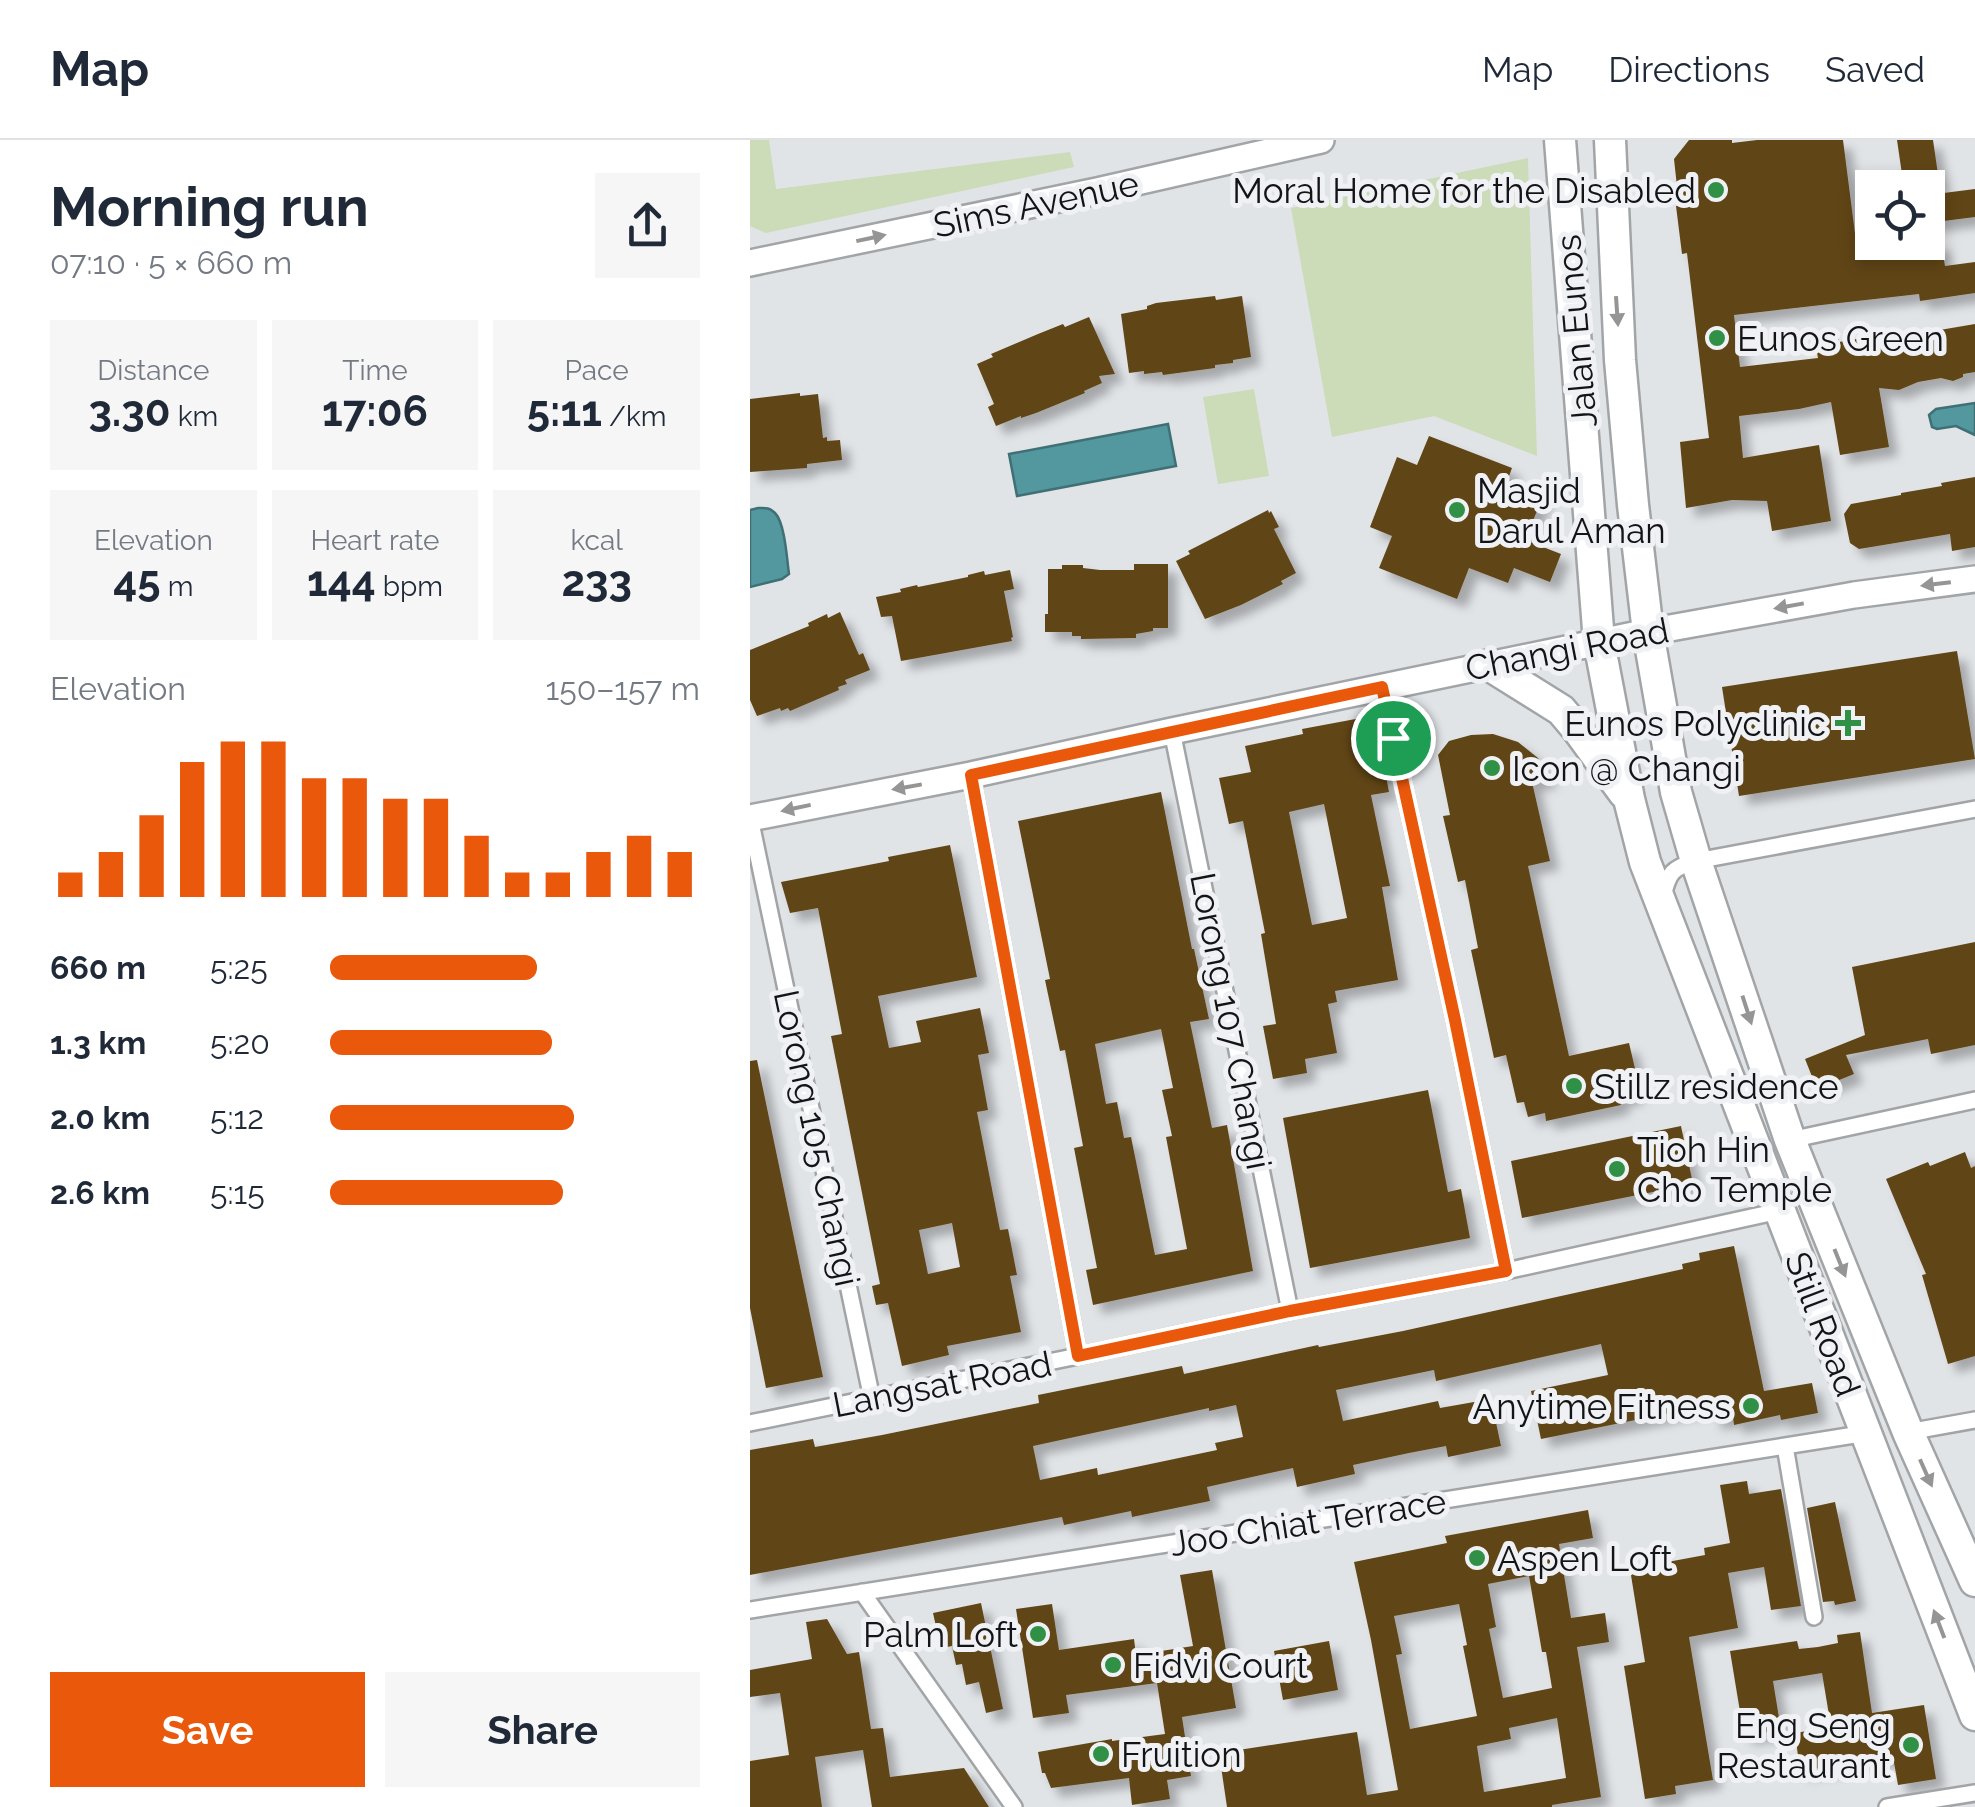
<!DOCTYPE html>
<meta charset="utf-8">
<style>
body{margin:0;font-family:Raleway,sans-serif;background:#f6f6f7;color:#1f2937;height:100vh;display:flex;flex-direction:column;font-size:38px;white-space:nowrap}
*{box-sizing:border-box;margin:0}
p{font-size:32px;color:#747a83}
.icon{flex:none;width:55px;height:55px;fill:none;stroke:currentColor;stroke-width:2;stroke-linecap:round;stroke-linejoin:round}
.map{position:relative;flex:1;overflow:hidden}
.details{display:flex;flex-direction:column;background:#fff;width:750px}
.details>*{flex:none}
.tools{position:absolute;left:1105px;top:30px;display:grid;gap:20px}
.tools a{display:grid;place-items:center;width:90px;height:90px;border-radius:0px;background:#fff;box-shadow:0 5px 15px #0003;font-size:50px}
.pin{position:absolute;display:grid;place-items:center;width:85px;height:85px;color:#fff;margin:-42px;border:5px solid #fff;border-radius:50%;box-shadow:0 2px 10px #0007}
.round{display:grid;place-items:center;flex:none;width:105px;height:105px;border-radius:0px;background:#f6f6f7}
.headline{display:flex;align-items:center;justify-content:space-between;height:170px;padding:0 50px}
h1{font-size:55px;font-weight:700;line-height:75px}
.stats{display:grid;grid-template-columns:repeat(3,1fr);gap:15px;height:170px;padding:10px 50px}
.stats div{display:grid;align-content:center;border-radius:0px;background:#f6f6f7;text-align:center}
.stats b{font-size:42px;font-weight:700}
.stats small{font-size:28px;font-weight:400}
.stats p{font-size:28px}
.chart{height:280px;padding:20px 50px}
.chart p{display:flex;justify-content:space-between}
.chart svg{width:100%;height:180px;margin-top:10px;stroke:#ea580c;stroke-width:6}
.action{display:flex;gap:20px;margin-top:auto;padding:20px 50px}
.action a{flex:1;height:115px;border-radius:0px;background:#ea580c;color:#fff;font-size:40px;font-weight:700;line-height:115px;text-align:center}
.action a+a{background:#f6f6f7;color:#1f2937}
ul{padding:0 50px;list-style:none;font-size:32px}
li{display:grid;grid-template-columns:160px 120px 1fr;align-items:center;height:75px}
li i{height:25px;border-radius:12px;background:#ea580c}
header{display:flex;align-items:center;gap:60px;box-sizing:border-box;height:140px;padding:0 50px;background:#fff;border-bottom:2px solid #e0e1e3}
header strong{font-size:48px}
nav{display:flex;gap:55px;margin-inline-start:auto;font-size:35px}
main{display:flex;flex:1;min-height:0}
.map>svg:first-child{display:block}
</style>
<header>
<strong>Map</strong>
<nav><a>Map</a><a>Directions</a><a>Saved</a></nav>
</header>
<main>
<section class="details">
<div class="headline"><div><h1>Morning run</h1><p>07:10 · 5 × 660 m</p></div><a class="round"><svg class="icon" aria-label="share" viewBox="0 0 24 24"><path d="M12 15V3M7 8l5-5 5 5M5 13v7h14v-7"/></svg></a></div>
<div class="stats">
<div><p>Distance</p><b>3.30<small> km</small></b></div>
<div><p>Time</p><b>17:06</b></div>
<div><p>Pace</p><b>5:11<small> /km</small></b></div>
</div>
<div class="stats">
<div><p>Elevation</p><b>45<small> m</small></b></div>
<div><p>Heart rate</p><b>144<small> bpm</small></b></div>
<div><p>kcal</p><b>233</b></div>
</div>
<div class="chart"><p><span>Elevation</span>150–157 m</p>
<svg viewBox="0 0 160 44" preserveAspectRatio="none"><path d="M5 44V38M15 44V33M25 44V24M35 44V11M45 44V6M55 44V6M65 44V15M75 44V15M85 44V20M95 44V20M105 44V29M115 44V38M125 44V38M135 44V33M145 44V29M155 44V33"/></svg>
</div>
<ul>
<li><b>660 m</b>5:25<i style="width:56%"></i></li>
<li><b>1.3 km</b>5:20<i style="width:60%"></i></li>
<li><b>2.0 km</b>5:12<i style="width:66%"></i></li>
<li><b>2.6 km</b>5:15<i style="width:63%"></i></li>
</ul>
<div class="action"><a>Save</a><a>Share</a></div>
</section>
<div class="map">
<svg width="1225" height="1667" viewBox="0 0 1225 1667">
<defs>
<filter id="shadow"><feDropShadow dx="9" dy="9" stdDeviation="5" flood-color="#0004"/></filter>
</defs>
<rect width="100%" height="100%" fill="#e1e4e7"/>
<path fill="#ccdbb8" d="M0,0H19L26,49L320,12L324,27L16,93L0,86Z
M778,18L787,316L684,276L582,297L541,68Z
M504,249L519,336L468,344L453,257Z"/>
<path fill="#52989e" stroke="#3f7075" stroke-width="2.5" d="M1225,263V295L1206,286L1187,289L1182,287L1179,275L1186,269Z
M418,284L426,326L267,356L259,314Z
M8,368C15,368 19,367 25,373C35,383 37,420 39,434L32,439L0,447V370Z"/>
<path fill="#614518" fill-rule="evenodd" filter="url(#shadow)" d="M939,0H982V3L1007,0H1093L1107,109L1166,102H1191L1195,126L1225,122V153L1170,161L1169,154L984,175L990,227L1068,218L1065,202L1088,198L1089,202L1130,195L1131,200L1225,184V232L1213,234V237L1203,241L1191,238L1168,242L1149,250L1129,248L1139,307L1090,315L1081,262L1049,269L989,276L993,318L1069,305L1081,381L1022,391L1017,361L982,360L936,368L930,302L959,298L937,113L932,114L926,66L929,65L924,19Z
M1147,0H1183L1190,48H1154Z
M1225,49V77L1178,83V55Z
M465,156L466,160L492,156L501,217L483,220V223L465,225V228L413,235L412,232L394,234V231L379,233L371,174L397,169V166L406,163Z
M339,177L365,234L349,236L352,243L334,251L335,253L286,273L271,278V276L246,286L238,267L244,264L227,224L243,217L241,214L288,194L313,184L315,187Z
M50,253V256L68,254L73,298L77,297V301L90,300L92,320L57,324V328L0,332V259Z
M679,296L762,328L758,339L794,354L775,400L811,414L800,442L764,428L758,443L719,428L707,459L629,428L642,396L620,387L647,317L667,325Z
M1225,337V407L1202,411L1200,394L1109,409L1100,403L1094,374L1101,364L1151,355V353L1192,346L1191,343Z
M518,370L519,373L521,371L529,387L524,389L546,433L531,441L533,444L491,465L455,479L426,421L440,414L438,411Z
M384,424H418V488H403V491L386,494V498L331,499V496H322V492H295V474H298V429H312V425H333V428L350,430H384Z
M260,430L264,449L254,451L263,497L261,498L262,501L151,521L142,476L131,477L126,457L151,452L150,449L167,445L168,447L218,437V435L234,431L235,435Z
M90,472L109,515L113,513L120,530L95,540L97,544L88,547L89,550L40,571L38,568L31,571L30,568L7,576L0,560V510L59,486L58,483L77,474L78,478Z
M1207,511L1225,619L989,656L972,547Z
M611,578L626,584L639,652L621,655L640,746L632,747L648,840L585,851L587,862L578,864L587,913L555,919L557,933L523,939L513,886L526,884L511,794L515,793L493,681L479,684L469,638L501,632L495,606L553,594L552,589ZM574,664L597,778L562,785L539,672Z
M743,594L768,602L788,618L798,639L782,642L800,721L778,726L819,916L879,903L887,937L882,938L886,954L869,958L871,965L796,981L795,973L778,977L774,962L767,963L756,915L744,918L721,810L728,808L715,740L708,742L693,676L700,675L688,615L699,601L721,595Z
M411,652L442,809H444L459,879L440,882L462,988L477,985L503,1131L343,1165L336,1130L347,1128L324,1008L333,1006L315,910L310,911L295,840L300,839L268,681ZM411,889L423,948L412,950L422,996L416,997L437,1109L405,1115L381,997L374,998L367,962L356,964L345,904Z
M200,705L227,837L128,856L139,908L171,902L166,881L230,868L239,913L228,915L238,970L227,972L250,1090L258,1089L267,1135L260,1136L271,1192L197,1206L199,1215L152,1226L138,1163L126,1165L122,1146L130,1144L81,896L92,894L68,768L40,773L31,742L139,721L138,717ZM202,1083L210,1127L178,1134L169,1090Z
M1225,802V905L1181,914L1178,899L1096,915L1104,934L1067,949L1055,919L1115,895L1102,827Z
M7,920L73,1237L16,1248L0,1168V921Z
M678,950L698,1052L711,1049L720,1098L560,1128L533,978Z
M931,986L943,1044L772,1078L761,1021Z
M1215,1012L1221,1028L1225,1026V1216L1198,1224L1172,1135L1176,1134L1136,1039L1178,1022L1180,1026Z
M984,1106L1014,1251L1062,1243L1068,1273L1031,1280L1030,1275L984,1285L983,1277L963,1281L960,1265L791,1299L781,1251L858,1235L851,1204L686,1241L684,1230L586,1250L593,1281L688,1261L690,1268L741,1259L751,1306L698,1317L696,1306L659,1313L603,1325L605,1334L547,1347L543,1328L457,1347L460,1361L382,1377L381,1371L314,1385L312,1377L0,1435V1310L63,1299L65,1307L132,1295L289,1263L288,1255L432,1226L434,1234L568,1205L569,1207L653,1191L933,1129L932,1124L950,1120L949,1113ZM486,1265L493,1297L465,1303L467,1310L348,1335L347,1328L290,1340L283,1306L459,1268V1271Z
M997,1341L999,1354L1031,1349L1051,1466L1021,1470L1014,1427L978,1433L988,1488L939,1497L963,1640L925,1646L926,1654L895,1659L874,1526L895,1522L880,1429L955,1415L954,1408L980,1403L970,1345Z
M1085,1362L1106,1461L1085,1465L1084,1461L1073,1462L1057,1368Z
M838,1370L843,1398L809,1404L821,1478L855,1473L859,1502L827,1507L851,1657L802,1665V1667H477L469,1613L607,1592L617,1655L648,1650L621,1500L604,1422L697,1403L695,1396ZM779,1436L792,1512H796L802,1548L753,1558L739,1489L746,1487L738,1444ZM709,1464L717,1505L713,1506L727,1576L660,1589L646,1515L652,1514L644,1476ZM807,1578L816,1638L734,1652L727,1606L761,1599L759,1588Z
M462,1430L486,1568L432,1577L441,1636L417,1640L420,1659L382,1665L379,1638L301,1648L295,1633H292L288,1612L362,1599V1601L415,1594L407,1543L316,1555L319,1573L283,1578L266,1469L302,1464L309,1510L384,1499L386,1515L443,1506L430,1435Z
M231,1463L253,1569L236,1573L229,1542L216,1545L212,1524L206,1525L202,1506L197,1507L194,1490L187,1491L183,1473Z
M77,1479L97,1514L109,1512L121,1589L133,1588L140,1637L214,1628L239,1667H122L113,1610L65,1617L72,1667H0V1621L39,1615L30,1553L0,1557V1530L62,1519L56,1482Z
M1110,1492L1122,1573L1174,1565L1186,1639L1148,1645L1143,1617L1050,1631L1045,1593L1081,1587L1072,1533L1023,1541L1031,1590L994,1596L980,1511L1047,1501L1049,1509L1068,1507L1088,1503L1087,1495Z
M579,1501L588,1550L533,1560L524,1511Z"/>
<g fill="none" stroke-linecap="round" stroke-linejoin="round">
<g stroke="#a2a5a7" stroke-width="20">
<path id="street" d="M632,547L705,880L756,1131
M422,591L540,1171
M221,635L328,1216
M0,678L122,1259
M913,756C919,732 922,728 946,721L1225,669
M1040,1000L1225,960
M0,1283L328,1216L540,1171L756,1131L1029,1071
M1158,1292L1225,1280
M1035,1306L1064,1477
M112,1452L264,1667
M0,1470L1117,1293
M1137,1667L1225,1653"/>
</g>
<g stroke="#a2a5a7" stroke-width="30">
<path id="primary" d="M0,123L347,51L571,0
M0,678L221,635L422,591L898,492L1104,455L1225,439"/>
</g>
<g stroke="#a2a5a7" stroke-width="35">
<path id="highway" d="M810,0L849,502L879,659L895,722L1225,1575
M860,0L870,220L883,365L898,492L926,652L946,721L1040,1000L1158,1292L1225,1441
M739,525L811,570L828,590L874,653"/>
</g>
<use href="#street" stroke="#fff" stroke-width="15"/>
<use href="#primary" stroke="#fff" stroke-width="25"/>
<use href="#highway" stroke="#fff" stroke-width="30"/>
</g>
<defs><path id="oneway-solid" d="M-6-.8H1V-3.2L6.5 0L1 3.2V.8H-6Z" transform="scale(2.5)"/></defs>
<g fill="#959596">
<use href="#oneway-solid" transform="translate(121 98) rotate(-12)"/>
<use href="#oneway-solid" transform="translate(867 171) rotate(86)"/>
<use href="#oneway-solid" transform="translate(1186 444) rotate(173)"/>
<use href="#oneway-solid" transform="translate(1039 466) rotate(170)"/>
<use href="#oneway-solid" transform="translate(157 647) rotate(170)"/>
<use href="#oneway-solid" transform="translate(46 668) rotate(168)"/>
<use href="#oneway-solid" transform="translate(997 870) rotate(72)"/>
<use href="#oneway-solid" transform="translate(1090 1123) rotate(68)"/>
<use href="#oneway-solid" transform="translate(1176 1333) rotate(66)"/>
<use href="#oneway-solid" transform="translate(1189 1484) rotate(-111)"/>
</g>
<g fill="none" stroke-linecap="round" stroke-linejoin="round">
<g stroke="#fff" stroke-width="20">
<path id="route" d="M632,547L705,880L756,1131L540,1171L328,1216L221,635Z"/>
</g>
<use href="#route" stroke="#ea580c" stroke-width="12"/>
</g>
<g fill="#309146" stroke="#eff1f4" stroke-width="4">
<circle cx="966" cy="50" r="10"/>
<circle cx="967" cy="198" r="10"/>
<circle cx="707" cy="370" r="10"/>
<path d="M1093 568h10v10h10v10h-10v10h-10v-10h-10v-10h10z"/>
<circle cx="742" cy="628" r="10"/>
<circle cx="824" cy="946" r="10"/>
<circle cx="867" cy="1029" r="10"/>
<circle cx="1001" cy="1266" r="10"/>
<circle cx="727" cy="1418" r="10"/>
<circle cx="288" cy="1494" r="10"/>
<circle cx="363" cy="1525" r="10"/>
<circle cx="1161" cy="1605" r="10"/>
<circle cx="351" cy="1614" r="10"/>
</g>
<g text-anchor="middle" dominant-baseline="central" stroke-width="10" stroke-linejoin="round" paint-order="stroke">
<g font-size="35" fill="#131415" stroke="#eff1f4" text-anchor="start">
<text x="946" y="50" text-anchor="end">Moral Home for the Disabled</text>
<text x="987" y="198">Eunos Green</text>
<text x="727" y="350">Masjid<tspan x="727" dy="40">Darul Aman</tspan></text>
<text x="1076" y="583" text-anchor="end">Eunos Polyclinic</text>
<text x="762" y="628">Icon @ Changi</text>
<text x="844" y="946">Stillz residence</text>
<text x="887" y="1009">Tioh Hin<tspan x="887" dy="40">Cho Temple</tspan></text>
<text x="981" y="1266" text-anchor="end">Anytime Fitness</text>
<text x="747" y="1418">Aspen Loft</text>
<text x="268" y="1494" text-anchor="end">Palm Loft</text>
<text x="383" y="1525">Fidvi Court</text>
<text x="1141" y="1585" text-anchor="end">Eng Seng<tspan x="1141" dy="40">Restaurant</tspan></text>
<text x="371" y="1614">Fruition</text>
</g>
<g font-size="35" fill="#131415" stroke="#eff1f4">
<text transform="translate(286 64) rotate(-12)">Sims Avenue</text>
<text transform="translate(826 191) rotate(-95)">Jalan Eunos</text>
<text transform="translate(817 509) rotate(-11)">Changi Road</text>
<text transform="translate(481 881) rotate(79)">Lorong 107 Changi</text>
<text transform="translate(67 998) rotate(78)">Lorong 105 Changi</text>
<text transform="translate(1073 1184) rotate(69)">Still Road</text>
<text transform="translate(192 1244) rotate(-11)">Langsat Road</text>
<text transform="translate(558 1382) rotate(-9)">Joo Chiat Terrace</text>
</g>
</g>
</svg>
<div class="tools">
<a><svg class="icon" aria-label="locate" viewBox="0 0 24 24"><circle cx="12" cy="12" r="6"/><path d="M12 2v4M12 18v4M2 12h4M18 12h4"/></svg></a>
</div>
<div class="pin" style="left:643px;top:598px;background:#1e9e55"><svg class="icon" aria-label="arrive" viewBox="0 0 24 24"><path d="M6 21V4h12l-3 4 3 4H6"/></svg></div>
</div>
</main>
